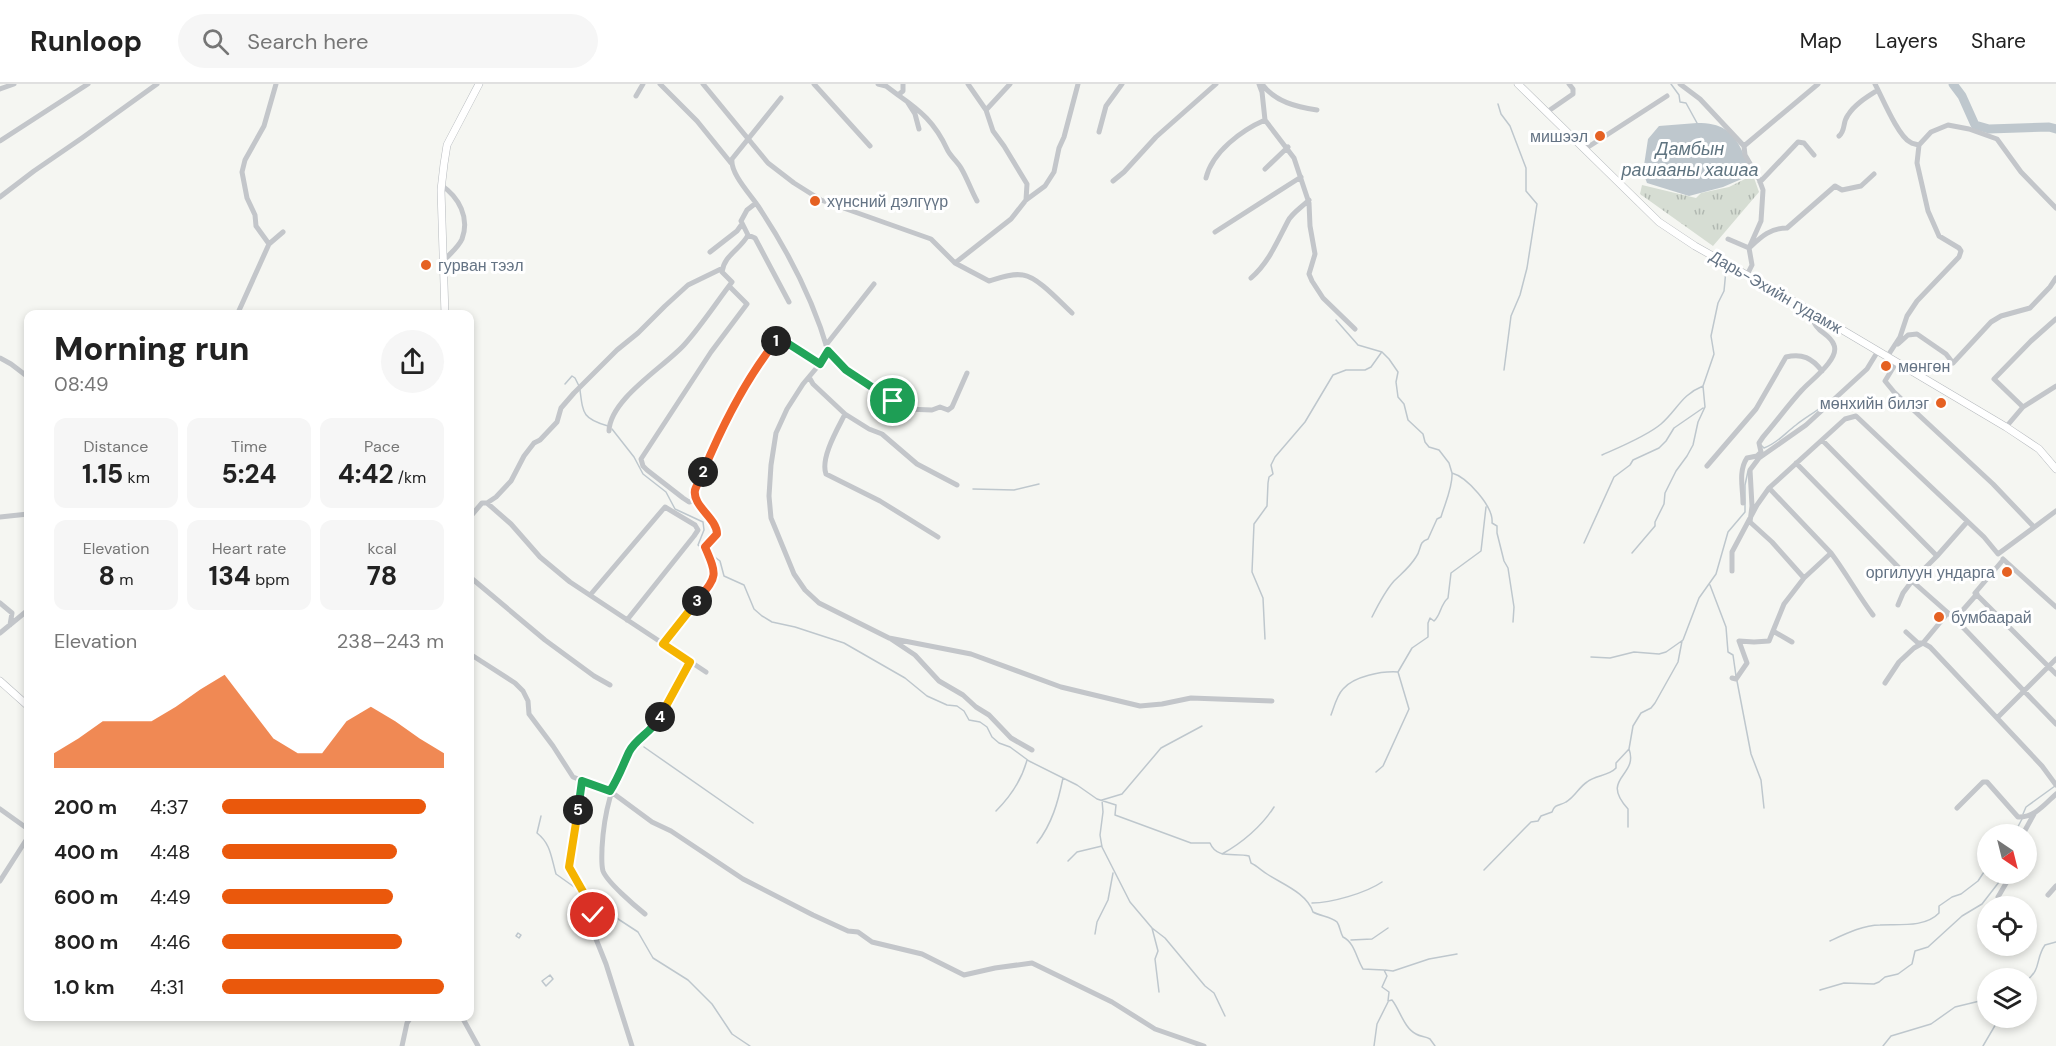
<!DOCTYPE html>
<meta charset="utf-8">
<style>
body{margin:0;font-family:"DM Sans",sans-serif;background:#f6f6f6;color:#222;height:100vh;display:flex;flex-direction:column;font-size:22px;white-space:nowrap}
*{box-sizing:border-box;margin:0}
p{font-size:20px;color:#767676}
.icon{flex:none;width:33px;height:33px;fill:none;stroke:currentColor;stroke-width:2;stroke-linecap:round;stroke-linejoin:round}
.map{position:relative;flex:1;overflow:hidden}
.sheet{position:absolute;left:24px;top:226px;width:450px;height:711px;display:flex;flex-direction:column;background:#fff;border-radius:12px;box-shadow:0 3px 9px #0003}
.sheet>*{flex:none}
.needle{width:39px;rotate:145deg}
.controls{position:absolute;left:1977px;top:740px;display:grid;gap:12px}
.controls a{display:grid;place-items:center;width:60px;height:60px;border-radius:50%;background:#fff;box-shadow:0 3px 9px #0003;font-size:30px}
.pin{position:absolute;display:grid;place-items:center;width:51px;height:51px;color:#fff;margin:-26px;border:3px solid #fff;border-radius:50%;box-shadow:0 2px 6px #0007}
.km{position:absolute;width:30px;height:30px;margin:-15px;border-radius:50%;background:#222;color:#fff;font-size:16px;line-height:30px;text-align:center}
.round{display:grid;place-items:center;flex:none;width:63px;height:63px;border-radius:32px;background:#f6f6f6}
.headline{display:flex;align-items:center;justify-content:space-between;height:102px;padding:0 30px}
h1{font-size:33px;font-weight:800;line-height:45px}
.metrics{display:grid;grid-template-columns:repeat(3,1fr);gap:9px;height:102px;padding:6px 30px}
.metrics div{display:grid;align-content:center;border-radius:12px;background:#f6f6f6;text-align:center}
.metrics b{font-size:26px;font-weight:800}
.metrics small{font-size:16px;font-weight:400}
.metrics p{font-size:16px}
.chart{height:168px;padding:12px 30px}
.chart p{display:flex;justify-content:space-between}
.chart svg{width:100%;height:108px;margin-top:6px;fill:#ea580c;opacity:.7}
ul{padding:0 30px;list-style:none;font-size:20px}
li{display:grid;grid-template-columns:96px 72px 1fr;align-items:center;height:45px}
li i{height:15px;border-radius:8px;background:#ea580c}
header{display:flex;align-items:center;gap:36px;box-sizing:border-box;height:84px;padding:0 30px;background:#fff;border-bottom:2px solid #e0e0e0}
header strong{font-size:28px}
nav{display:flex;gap:33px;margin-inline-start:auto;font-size:21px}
.search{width:420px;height:54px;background:#f6f6f6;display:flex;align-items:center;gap:15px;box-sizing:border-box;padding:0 21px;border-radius:33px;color:#767676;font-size:22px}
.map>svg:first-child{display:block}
</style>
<header>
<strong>Runloop</strong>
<div class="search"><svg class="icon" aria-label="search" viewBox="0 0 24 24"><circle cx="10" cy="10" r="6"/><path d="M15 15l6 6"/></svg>Search here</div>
<nav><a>Map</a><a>Layers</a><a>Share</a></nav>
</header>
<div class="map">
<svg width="2056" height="962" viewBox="0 0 2056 962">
<defs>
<pattern id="park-tufts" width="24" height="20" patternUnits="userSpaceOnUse" patternTransform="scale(1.5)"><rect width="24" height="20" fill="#d6ddd3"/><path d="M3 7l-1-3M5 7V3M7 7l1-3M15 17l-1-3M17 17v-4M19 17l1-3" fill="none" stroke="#b1b8b1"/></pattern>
</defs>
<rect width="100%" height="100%" fill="#f5f6f2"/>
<path fill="url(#park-tufts)" d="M1753,91L1759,108L1713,162L1640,110L1642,101L1696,114L1701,109L1729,103Z"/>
<path fill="#bec7cd" d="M1697,39C1721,39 1733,46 1743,69C1746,75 1749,80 1750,87L1744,94L1723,103L1689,112L1647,99L1643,88L1648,55L1659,42Z"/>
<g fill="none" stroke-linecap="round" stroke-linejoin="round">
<path stroke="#bec7cd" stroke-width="1.5" d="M1671,0L1679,11L1680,18L1686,19L1697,39
M1498,20L1501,30L1510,42L1526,84V107L1537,120L1527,184L1520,211L1511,232L1504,286
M1336,236L1358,261L1382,268L1389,275L1398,288L1396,298L1398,313L1404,320L1408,336L1423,350L1425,358L1429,363L1439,366L1449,379L1452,389C1467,393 1494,423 1492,439L1497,442V449L1504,477L1508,484L1514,523L1513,538
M565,300L572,292L575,294L579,302
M580,306C583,330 583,335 608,342
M612,345L634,373L643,390L666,408L675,425L703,438L704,446L698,461L705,467
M1762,362L1764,364C1778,359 1785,349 1796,341C1806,333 1816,328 1825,320
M1602,371C1620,363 1647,352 1661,340C1678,325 1681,311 1703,302
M973,405L1014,406L1039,400
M1584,459L1614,393L1630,381L1633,376L1659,364L1666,357L1674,344L1703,324
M1632,469L1655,442V438L1664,420L1665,409L1676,387L1687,372L1693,361L1698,338L1705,323L1703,302L1714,270L1711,252L1718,219L1724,207L1726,186
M712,471L720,477L724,492L744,501L754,525L762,532L772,538L795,543L844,559L905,594L927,612L947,621L957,622L964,627L969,636L980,638L987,643L992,653L999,659L1010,663L1029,677L1077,701L1097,715L1116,721L1115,731L1191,759H1210C1217,776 1235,768 1249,772L1251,779C1257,782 1261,786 1267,790C1282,800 1307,809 1313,828C1320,832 1332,833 1337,838C1340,842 1340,848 1343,853C1355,859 1356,874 1363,885L1384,886L1387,892L1382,903L1389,908L1388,917L1392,916C1400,926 1404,944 1416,950C1421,953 1425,952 1430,955L1435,962
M1710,501L1726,543L1728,568L1733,571L1736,592
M1372,533C1378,521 1385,507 1394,497C1402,489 1410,483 1416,473C1422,465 1418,458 1428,455L1437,435L1441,433C1445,419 1453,403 1452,389
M1265,555L1263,514L1252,488L1254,440L1267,422L1268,399L1269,393L1273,390L1271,381L1275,373L1305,338L1333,291L1346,286H1365L1371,283L1381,269
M1591,573L1610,574L1634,568L1659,570L1666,568L1683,556L1699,514L1716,490L1728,448L1745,428V401L1748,387
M1737,597L1751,670L1761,696L1764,724
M1331,631C1334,623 1337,611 1343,605C1354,592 1382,587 1398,588
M644,663L753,739
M1376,688L1383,682L1409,625L1398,588L1412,564L1428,553V539L1430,534L1434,537C1441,531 1440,521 1448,514L1451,489L1481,467L1486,423
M996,727C1010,713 1022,695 1027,676
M2023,730L2026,723L2055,702
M541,732L537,749C551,760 551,773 556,790L577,805
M1628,743V725C1599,693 1639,693 1629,665
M2014,750L2022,735
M1037,759C1052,740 1058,718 1063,694
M1222,770C1242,759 1262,742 1274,723
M1068,777L1077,768L1102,762
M1484,786L1524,745L1531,738L1538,737L1541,732L1552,728C1555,719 1560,722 1566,718C1575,713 1579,703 1587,698C1595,691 1609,692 1616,684V679L1629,665L1633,642L1641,629L1651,624L1655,619L1678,578L1682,557
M589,812L612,831L638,848L653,874L688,896L712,920L732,950L750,962
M1312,819C1331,819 1366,809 1382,798
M1152,844L1165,854L1205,902L1214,909L1225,932
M518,849L521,851L519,854L516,852Z
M1095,850L1097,838L1108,816L1113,789
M1351,856L1372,855L1388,844
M1830,857C1845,850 1863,841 1880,841C1898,840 1925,844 1939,829V822L1952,813L1961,810L1978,797L1988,782
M1385,886L1393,887L1429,875L1457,870
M550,891L553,895L546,902L542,897Z
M2026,897C2042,885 2035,875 2045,861L2056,858
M1820,906L1844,899L1874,900L1879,898L1885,893L1898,890L1909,882L1912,880L1915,867L1928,863L1962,832L1982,820L2006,789
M1159,908L1155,875L1158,867L1152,844L1130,818L1102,763L1100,751L1103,728L1102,716L1122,710L1161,664L1202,642
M1374,962L1377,940L1388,918
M1883,962L1891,952L1931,940L1955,923L1988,915
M1983,962L2000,933"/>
<path stroke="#bec7cd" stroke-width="9" d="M1953,0L1962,12L1975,41L1989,45L2049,43L2056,45"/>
<g stroke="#b6babe" stroke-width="8">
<path id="major" d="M1518,0L1659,138L1695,162L1802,222L2006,343L2039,365L2056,385
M445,231L441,106L444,80L447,61L479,0
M0,597L28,622"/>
</g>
<path stroke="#c3c6ca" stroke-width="5" d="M660,0L697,37L731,79
M703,0L768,79L794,99L821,116L931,155L955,179L989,197C1000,194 1011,189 1023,191C1038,193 1060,218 1072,229
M814,0L870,62
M878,0L886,2L898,11L903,7V0
M968,0L986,26L993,47L1004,62L1027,100L1026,116
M1259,0L1262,8L1265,36L1294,74L1309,119L1310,142L1315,170L1309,190L1312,197L1323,214L1355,245
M1262,0C1275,18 1297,23 1317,26
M1680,0L1700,15L1744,62
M1875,0C1882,13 1898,52 1910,58C1912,60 1916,60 1919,61
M0,5L14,0
M898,11C921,27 935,39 947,65C950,72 957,77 961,84C967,94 971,106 977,117
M636,12L643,0
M781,14L732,75C730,89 750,110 758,122C788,167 813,215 828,267L824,275L803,300L787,325L776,349L771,381L769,412L771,434L794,490L805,506L819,519L889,554L971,570L1061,603L1140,622L1162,620L1191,614L1272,617
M908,19L915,30L919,45
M986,26L1010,0
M1547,28L1573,10V5L1569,0
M1099,48L1106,22L1122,0
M1839,52C1846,46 1842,39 1848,31C1855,20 1867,13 1878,6
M0,57L88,0
M1585,65L1667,12
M1265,85L1288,63
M1206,94C1212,68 1242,46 1265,36
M1113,97L1124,88L1156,53L1216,0
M1760,98L1798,58L1804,59L1814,71
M441,101C459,113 470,134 462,155C458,164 449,170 443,178
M0,113L34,87L82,54L157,0
M1215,148L1301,93
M748,151L755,154L789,218
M1728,155L1749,164C1761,153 1770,144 1787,144L1835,102L1842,106L1861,102L1874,90
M269,160L256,142L255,131L247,114L242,88L245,76L264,42L276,0
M710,168L737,147L742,140
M955,179L1011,135L1026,116L1045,102L1054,88L1059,64L1064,53L1078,0
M1747,191L1752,181L1749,164L1761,137L1763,106L1759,95L1745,71L1744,62L1818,0
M1251,194C1269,178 1277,158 1288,137C1292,129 1302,123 1309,116
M237,231L269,160L283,148
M1898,260L1908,251L1917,250L1946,270L1953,279L1991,238L2001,232L2030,224L2050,203L2056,194
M826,261L874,200
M828,267L846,286L906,325L932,326L940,323L948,326L952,323L967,289
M1887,273L1900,253L1907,232L1917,217L1959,173L1961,167L1959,164L1939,152L1928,127L1917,79L1919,61L1931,48L1948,41L1969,45L1997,55L2021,88L2056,124
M0,274L11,280L28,293
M1896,279L1885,297L1894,308L1993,400L2034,443
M809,293L813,300L845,330C838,344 820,374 826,390L880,417L938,453
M2023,323L1994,295L2031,257L2056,235
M845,330L869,345L882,350L917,380L957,401
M2006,343L2023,323L2056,302
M609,347C610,315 664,283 684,261C701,242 716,219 732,198L722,188C724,171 741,165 748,151L741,137L747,126L756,119
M1822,356L1937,472
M1796,379L1912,497L1937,472L1967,438
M1707,382L1756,325L1786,273C1802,269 1812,274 1822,287
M1769,404L1831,469L1804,494L1772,458L1750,438L1752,422L1750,386L1759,374L1806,341L1867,285L1878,267
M697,416L689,418L683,414L647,386L643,382L641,375L711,268L747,220L729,202
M487,419L511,440L540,473L570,498L706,588
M1743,419C1743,405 1738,387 1747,374L1757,372L1761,368L1759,359L1763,353C1777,337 1788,321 1802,306C1810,297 1840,275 1834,261C1828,246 1815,252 1811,227
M0,433L28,430
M470,433L482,419H487L496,413L511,397L524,372L534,359L540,356L557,338L561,324L574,309L617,266L638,249L665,222L688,201L723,184
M1831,469C1846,489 1858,511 1873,531
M2003,475L2056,523
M2003,476L1975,509L2056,590
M1732,487V468L1757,421L1769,404L1845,335L1856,332L1984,453L1998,470L2056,427
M470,493L545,556L594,592L610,601
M591,510L665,423L695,441L698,446L694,452L627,536
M0,519L12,529L10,541
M1898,521L1903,509L1912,497L1955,535L2024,607L2056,575
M1955,535L1977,510
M1906,548L1918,559H1923L1930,563L1997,634L2024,607L2056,640
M0,549L28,526
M891,555L915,571L939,597L963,611L976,623L989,631L1011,654L1032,666
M1792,558L1773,547L1784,520L1804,494
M663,560C673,547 712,504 715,490C716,482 708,471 705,463L717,450C717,435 699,424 694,408C717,354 741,301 778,255H781L820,280
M470,570L515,599L523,607L528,617L529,630L553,662L573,693L610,707L652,738L671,747L743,795L813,831L848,847L858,848L872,858L922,870L964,891L995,884L1032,879L1112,918L1155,945L1204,962
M1732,594L1736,595L1747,579L1739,557L1754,558L1769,557L1773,547
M1885,599L1899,578L1914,564L1923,559L1947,530
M1997,634L2042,682L2056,701
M582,697L569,786L590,820L594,850L606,880L632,962
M1957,724L1983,698H1987L2018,733C2034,734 2045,720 2056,710
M0,725L28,745
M2023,750L2034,730
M0,797L28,753
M2048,811L2056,802
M1998,813L2012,789
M645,830C635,822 607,798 603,787C601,780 602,771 602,764C604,727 612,700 629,668C635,656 647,653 655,642C669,623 679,599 690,578
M462,933L478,962
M402,962L407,939L411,933"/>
<use href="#major" stroke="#fff" stroke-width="7"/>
</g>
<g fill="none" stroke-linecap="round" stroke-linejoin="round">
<g stroke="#fff" stroke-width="12">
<path id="split-1" d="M776,257L781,255L820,280L828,267L846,286L893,317"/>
</g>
<g stroke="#fff" stroke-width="12">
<path id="split-2" d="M703,388C722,342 745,296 776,257"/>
</g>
<g stroke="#fff" stroke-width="12">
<path id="split-3" d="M697,517C717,492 718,493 705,463L717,450C717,434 692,422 695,406C697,400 701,394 703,388"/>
</g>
<g stroke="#fff" stroke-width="12">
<path id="split-4" d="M660,633L690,578L663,560L697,517"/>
</g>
<g stroke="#fff" stroke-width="12">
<path id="split-5" d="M578,726L582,697L610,707C618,695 623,681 629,668C636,654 651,649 660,633"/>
</g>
<g stroke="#fff" stroke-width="12">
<path id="split-6" d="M578,726L569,783L590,820L593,831"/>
</g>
<use href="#split-1" stroke="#22a559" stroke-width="8"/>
<use href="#split-2" stroke="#f0652b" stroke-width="8"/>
<use href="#split-3" stroke="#f0652b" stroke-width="8"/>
<use href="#split-4" stroke="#f5b400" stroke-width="8"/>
<use href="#split-5" stroke="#22a559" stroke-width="8"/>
<use href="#split-6" stroke="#f5b400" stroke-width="8"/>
</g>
<g fill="#e56122" stroke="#fff" stroke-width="2">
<circle cx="1600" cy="52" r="6"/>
<circle cx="815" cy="117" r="6"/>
<circle cx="426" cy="181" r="6"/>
<circle cx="1886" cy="282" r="6"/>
<circle cx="1941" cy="319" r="6"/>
<circle cx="2007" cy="488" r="6"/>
<circle cx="1939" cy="533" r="6"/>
</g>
<g text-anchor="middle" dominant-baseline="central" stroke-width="6" stroke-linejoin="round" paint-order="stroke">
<g font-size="16" fill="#647384" stroke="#fff" text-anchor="start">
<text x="1588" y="52" text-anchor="end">мишээл</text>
<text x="827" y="117">хүнсний дэлгүүр</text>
<text x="438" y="181">гурван тээл</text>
<text x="1898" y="282">мөнгөн</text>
<text x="1929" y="319" text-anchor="end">мөнхийн билэг</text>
<text x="1995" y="488" text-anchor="end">оргилуун ундарга</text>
<text x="1951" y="533">бумбаарай</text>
</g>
<g font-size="16" fill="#647384" stroke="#fff">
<text transform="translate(1776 208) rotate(30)">Дарь-Эхийн гудамж</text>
</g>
<g font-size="18" font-style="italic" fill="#5f7480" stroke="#fff">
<text x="1690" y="65">Дамбын<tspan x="1690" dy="21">рашааны хашаа</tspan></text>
</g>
</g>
</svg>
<div class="controls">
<a><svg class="needle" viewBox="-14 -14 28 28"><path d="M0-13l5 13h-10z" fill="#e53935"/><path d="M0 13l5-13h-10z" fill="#767676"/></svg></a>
<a><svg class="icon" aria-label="locate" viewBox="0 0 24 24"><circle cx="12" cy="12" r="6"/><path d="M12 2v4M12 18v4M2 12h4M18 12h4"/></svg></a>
<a><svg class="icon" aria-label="layers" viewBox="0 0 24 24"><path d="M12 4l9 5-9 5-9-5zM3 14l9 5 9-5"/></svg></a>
</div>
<div class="pin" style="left:893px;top:317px;background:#1e9e55"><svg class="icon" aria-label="arrive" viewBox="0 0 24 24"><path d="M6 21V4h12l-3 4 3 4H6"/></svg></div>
<div class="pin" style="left:593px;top:831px;background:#d93025"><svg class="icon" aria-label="check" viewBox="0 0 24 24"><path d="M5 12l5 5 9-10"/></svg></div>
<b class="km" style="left:776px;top:257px">1</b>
<b class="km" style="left:703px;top:388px">2</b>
<b class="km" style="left:697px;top:517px">3</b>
<b class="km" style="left:660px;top:633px">4</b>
<b class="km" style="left:578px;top:726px">5</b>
<section class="sheet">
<div class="headline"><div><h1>Morning run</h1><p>08:49</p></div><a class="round"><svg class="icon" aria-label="share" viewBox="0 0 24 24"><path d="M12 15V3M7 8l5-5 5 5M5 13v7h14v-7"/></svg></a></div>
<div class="metrics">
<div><p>Distance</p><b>1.15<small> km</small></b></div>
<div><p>Time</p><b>5:24</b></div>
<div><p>Pace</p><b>4:42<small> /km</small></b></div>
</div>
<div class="metrics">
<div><p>Elevation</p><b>8<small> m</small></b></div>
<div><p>Heart rate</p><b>134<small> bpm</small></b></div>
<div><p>kcal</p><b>78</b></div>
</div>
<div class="chart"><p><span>Elevation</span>238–243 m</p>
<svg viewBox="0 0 160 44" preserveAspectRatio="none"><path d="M0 44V38L10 32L20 25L30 25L40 25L50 19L60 12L70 6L80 19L90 32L100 38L110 38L120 25L130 19L140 25L150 32L160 38V44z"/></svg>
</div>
<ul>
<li><b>200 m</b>4:37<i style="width:92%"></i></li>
<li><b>400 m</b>4:48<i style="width:79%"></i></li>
<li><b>600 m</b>4:49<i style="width:77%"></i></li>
<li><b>800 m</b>4:46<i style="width:81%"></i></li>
<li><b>1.0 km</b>4:31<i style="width:100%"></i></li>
</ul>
</section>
</div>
